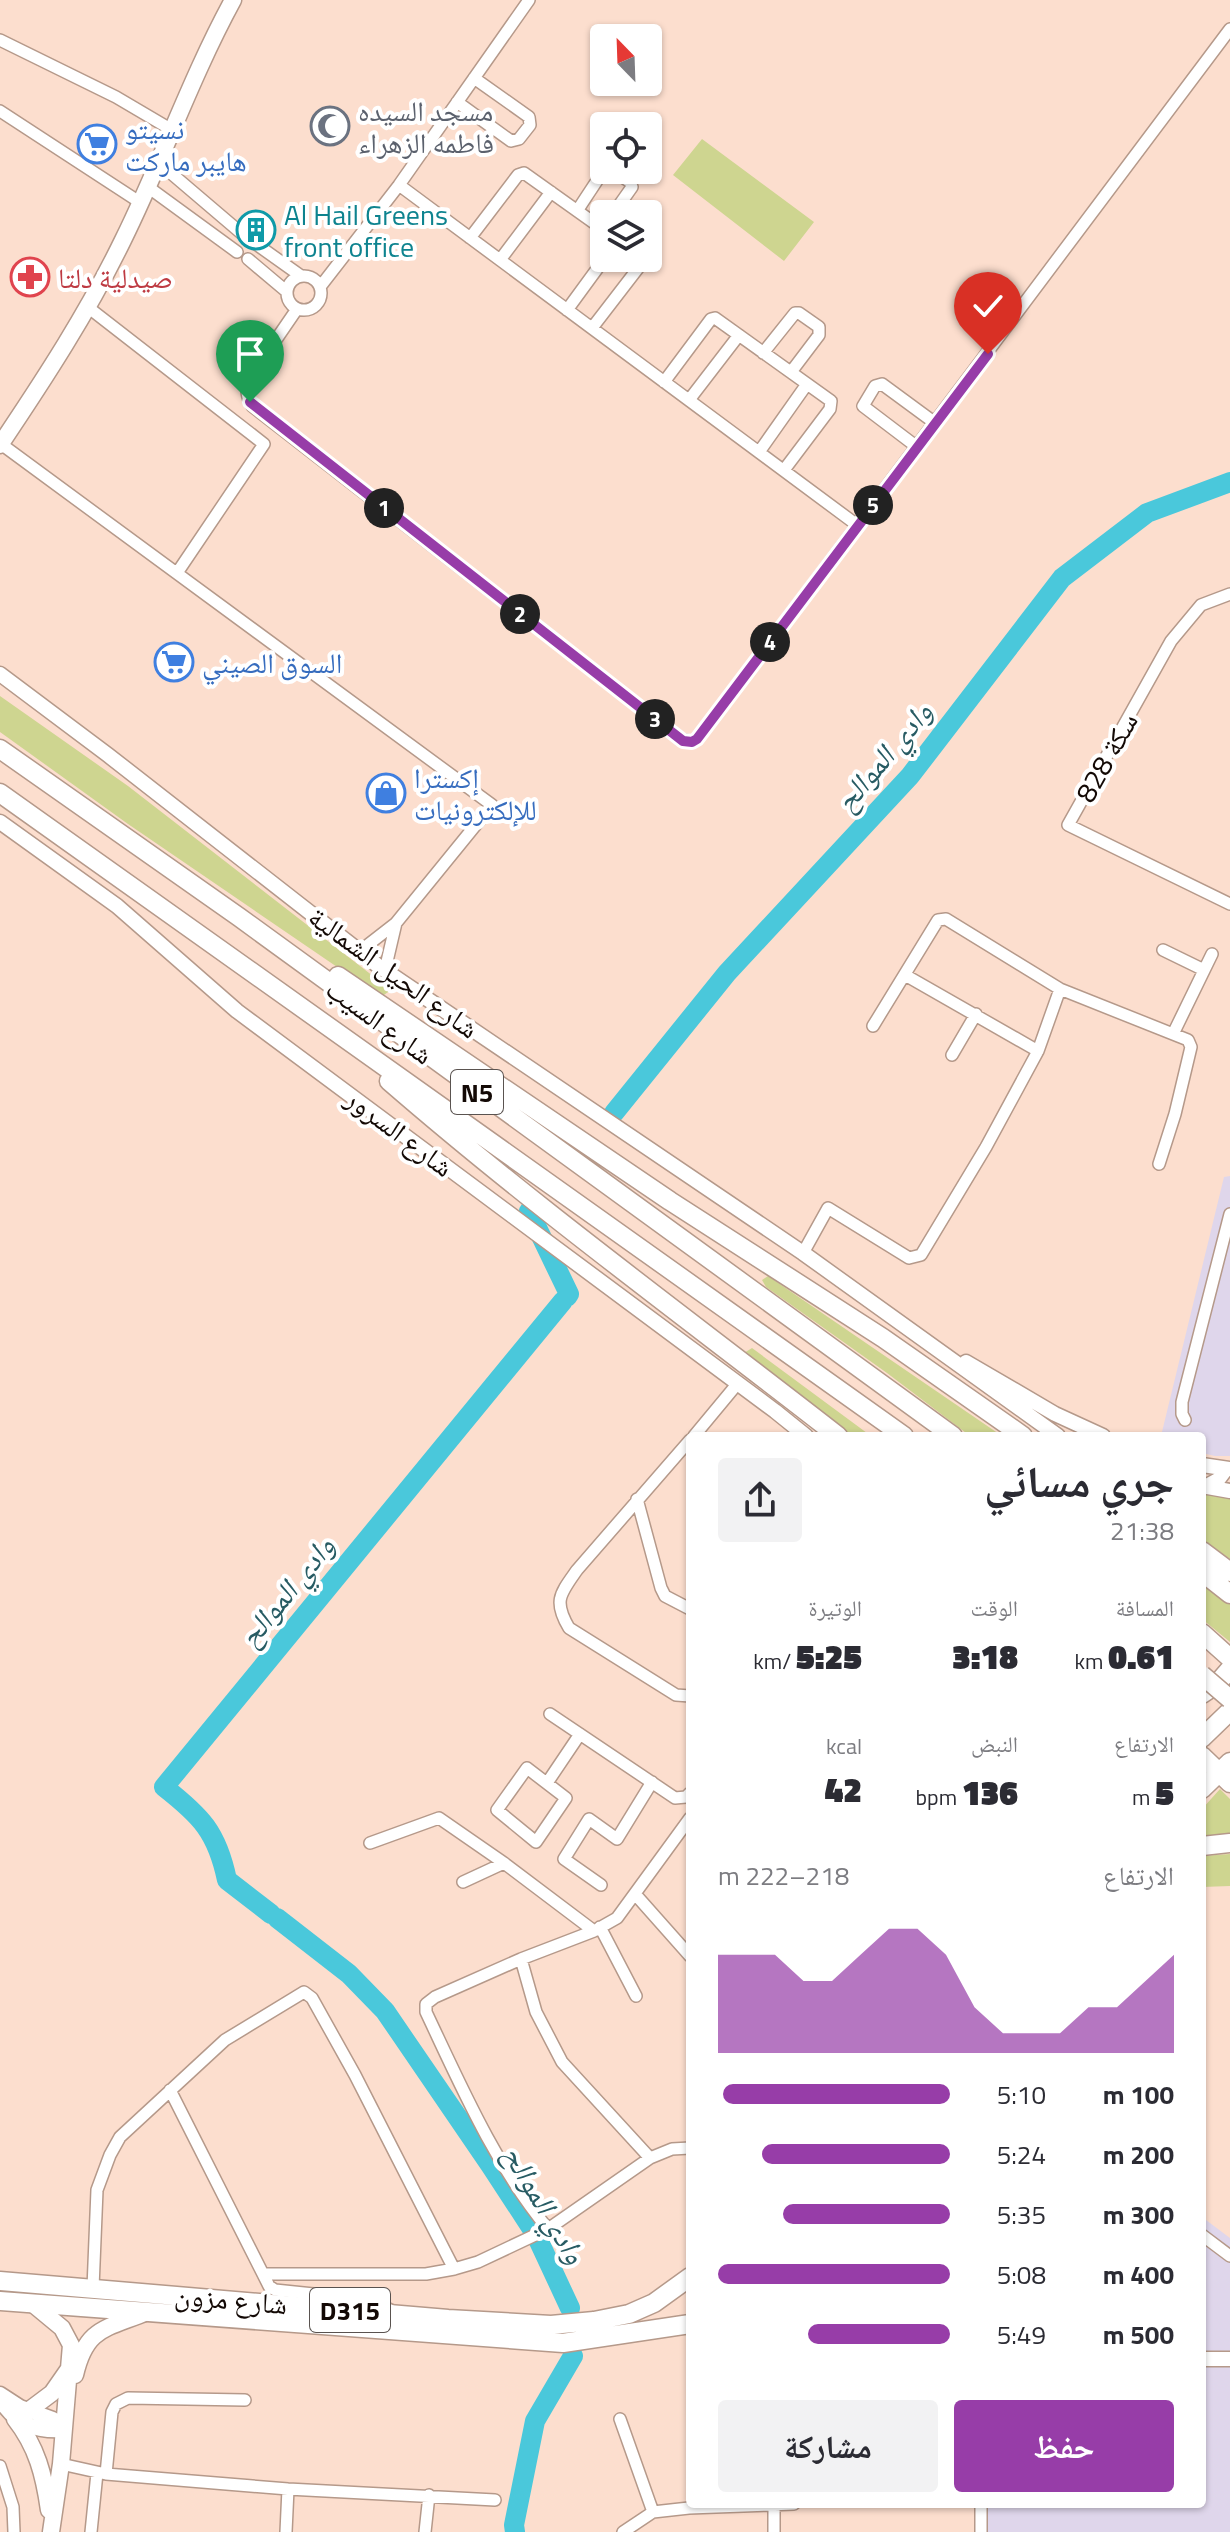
<!DOCTYPE html>
<html lang="ar">
<meta charset="utf-8">
<style>
body{margin:0;font-family:"Titillium Web","Noto Naskh Arabic",sans-serif;background:#f2f2f3;color:#2b2b33;direction:rtl;height:100vh;display:flex;flex-direction:column;font-size:30px;white-space:nowrap}
*{box-sizing:border-box;margin:0}
p{font-size:26px;color:#7c7c81}
.icon{flex:none;width:44px;height:44px;fill:none;stroke:currentColor;stroke-width:2;stroke-linecap:round;stroke-linejoin:round}
.map{position:relative;flex:1;overflow:hidden;direction:ltr}
.drawer{position:absolute;left:686px;top:1432px;width:520px;height:1076px;display:flex;flex-direction:column;background:#fff;border-radius:8px;box-shadow:0 2px 6px #0004;direction:rtl}
.drawer>*{flex:none}
.needle{width:52px;rotate:337deg}
.buttons{position:absolute;left:590px;top:24px;display:grid;gap:16px}
.buttons a{display:grid;place-items:center;width:72px;height:72px;border-radius:8px;background:#fff;box-shadow:0 2px 6px #0004;font-size:40px}
.pin{position:absolute;display:grid;place-items:center;width:68px;height:68px;color:#fff;margin:-82px -34px;border-radius:50% 50% 50% 0;rotate:-45deg;box-shadow:0 0 8px #0007}
.pin .icon{rotate:45deg}
.km{position:absolute;width:40px;height:40px;margin:-20px;border-radius:50%;background:#222;color:#fff;font-size:22px;line-height:40px;text-align:center}
.round{display:grid;place-items:center;flex:none;width:84px;height:84px;border-radius:8px;background:#f2f2f3}
.head{display:flex;align-items:center;justify-content:space-between;height:136px;padding:0 32px}
h1{font-size:44px;font-weight:800;line-height:60px}
.metrics{display:grid;grid-template-columns:repeat(3,1fr);gap:12px;height:136px;padding:8px 32px}
.metrics div{display:grid;align-content:center}
.metrics b{font-size:34px;font-weight:800}
.metrics small{font-size:22px;font-weight:400}
.metrics p{font-size:22px}
.chart{height:224px;padding:16px 32px}
.chart p{display:flex;justify-content:space-between}
.chart svg{width:100%;height:144px;margin-top:8px;fill:#973da8;opacity:.7}
.cta{display:flex;gap:16px;margin-top:auto;padding:16px 32px}
.cta a{flex:1;height:92px;border-radius:8px;background:#973da8;color:#fff;font-size:32px;font-weight:800;line-height:92px;text-align:center}
.cta a+a{background:#f2f2f3;color:#2b2b33}
ul{padding:0 32px;list-style:none;font-size:26px}
li{display:grid;grid-template-columns:128px 96px 1fr;align-items:center;height:60px}
li i{height:20px;border-radius:10px;background:#973da8}
.map>svg:first-child{display:block}
</style>
<div class="map">
<svg width="1230" height="2532" viewBox="0 0 1230 2532">
<rect width="100%" height="100%" fill="#fcdece"/>
<path fill="#dfd6eb" d="M1230,1176V1456H1215L1202,1453V1436H1161L1224,1177Z
M1202,2217L1230,2238V2532H981V2504H1202Z"/>
<path fill="#ced590" d="M702,139L814,222L784,261L673,175Z
M0,696L128,786L391,990L381,997L128,824L0,732Z
M768,1276L1002,1436H970L887,1373L766,1287L762,1280Z
M752,1348L871,1436H851L776,1381L744,1353Z
M1202,1493L1230,1495V1559L1202,1539Z
M1202,1579L1230,1598V1642L1202,1619Z
M1220,1789L1230,1799V1834L1202,1836V1809Z
M1230,1854V1886L1202,1887V1856Z"/>
<g fill="none" stroke-linecap="round" stroke-linejoin="round">
<path stroke="#4ac8db" stroke-width="20" d="M614,1113L727,973L910,776L1062,578L1147,513L1230,482
M529,1211L569,1294L567,1297
M271,1914L227,1880C217,1832 201,1816 164,1787L563,1301
M277,1918L349,1974L385,2011L491,2166L536,2235L570,2308
M515,2532L514,2525L535,2421L573,2356"/>
<g stroke="#b5998a" stroke-width="14">
<path id="minor" d="M0,40L116,97L172,130
M457,102L511,141L519,139L530,125L529,117L474,78
M0,111L141,203
M159,163L247,238
M612,170L630,182L632,187L613,214
M399,185L857,525
M148,187L237,252
M577,211L602,173L607,170
M470,238L518,175L524,173L604,230
M256,244L301,276
M248,259L286,291
M500,260L551,192
M287 293a17 17 0 1 1 34 0a17 17 0 1 1-34 0Z
M320,287L399,185L529,0
M89,308L264,444L177,573
M297,309L249,379C246,389 246,396 252,406L681,739L692,742L697,739L1230,29
M567,310L605,258
M592,328L639,267L642,258
M763,353L795,313H799L819,327V335L791,372
M664,382L711,319L715,318L831,401L830,409L784,470
M689,400L739,335
M1,444L492,805L396,923L360,951
M917,447L863,406L875,386L882,384L935,423
M759,452L807,384
M1230,594L1201,605L1171,641L1068,825L1230,904
M1163,950L1204,970
M385,970L396,923
M905,975L1038,1051
M873,1026L938,920L946,919L1060,989L1188,1040L1191,1047L1175,1114L1159,1164
M1174,1032L1212,954
M952,1055L976,1014
M803,1253L828,1208L909,1258L921,1255L986,1147L1038,1051L1060,989
M1185,1420L1182,1414V1402L1230,1214
M694,1436L738,1383
M690,1440L577,1570C560,1594 553,1601 569,1628L676,1695L690,1696
M637,1499L661,1588L665,1596L690,1609
M550,1714L675,1798L686,1797L690,1793
M527,1768L566,1798L536,1842L497,1810Z
M547,1783L580,1734
M370,1843L439,1818L504,1863L594,1931
M463,1882L504,1863
M601,1885L564,1859L589,1819L617,1839L652,1782
M635,1894L690,1956
M600,1927L636,1996
M521,1959L536,2012L562,2062L650,2158
M170,2090L269,2286L275,2290L372,2300L392,2311
M548,2229C495,2165 461,2086 426,2012V2004L435,1997L521,1959L594,1931L617,1918L690,1818
M1202,2235L1230,2256
M263,2274H426L454,2269L478,2262L548,2229L650,2158L672,2149L690,2148
M93,2288L97,2190L110,2155L120,2137L225,2040L304,1992L312,1998L355,2075L454,2269
M620,2419L653,2512
M61,2464L106,2474L288,2489L495,2500
M0,2466L13,2507L14,2532
M106,2474L112,2412L116,2404L128,2398L245,2400
M774,2505V2532
M91,2532L97,2473
M286,2532L288,2489
M425,2532L429,2495
M623,2532L653,2512L689,2508L794,2504
M981,2532V2504"/>
</g>
<g stroke="#b5998a" stroke-width="17">
<path id="tertiary" d="M0,674L108,755L377,965L803,1253L1058,1436
M0,822L117,906L237,1011L775,1411L806,1436
M966,1362L1055,1414L1103,1436
M1202,1465L1230,1469
M1202,1486L1230,1491
M1205,1487L1218,1480L1226,1469
M1202,2359H1230
M0,2394L20,2407L53,2419L64,2430
M0,2399C14,2424 37,2432 64,2430"/>
</g>
<g stroke="#b5998a" stroke-width="19">
<path id="secondary" d="M0,445C45,378 88,312 123,240C162,161 191,77 233,0
M33,2304L62,2328L71,2345L61,2464L51,2532
M75,2375C86,2327 106,2329 147,2312
M28,2411L52,2393L68,2370
M15,2419C37,2447 44,2475 49,2510"/>
</g>
<g stroke="#b5998a" stroke-width="21">
<path id="primary" d="M1202,1738L1230,1711
M1202,1789L1230,1762
M0,2281L448,2319L551,2325L594,2321L629,2314L654,2303L690,2277
M0,2301L563,2343L690,2324"/>
</g>
<g stroke="#b5998a" stroke-width="21">
<path id="trunk" d="M0,749L239,917L953,1436
M0,793L904,1436
M338,976L670,1201L883,1338L1023,1436
M389,1081C533,1206 688,1319 838,1436
M1202,1551L1230,1572
M1202,1572L1230,1594
M1202,1633L1230,1658
M1202,1694L1217,1684L1230,1669
M1202,1756L1230,1783
M1202,1846L1230,1843"/>
</g>
<use href="#minor" stroke="#fff" stroke-width="11"/>
<use href="#tertiary" stroke="#fff" stroke-width="14"/>
<use href="#secondary" stroke="#fff" stroke-width="16"/>
<use href="#primary" stroke="#fff" stroke-width="18"/>
<use href="#trunk" stroke="#fff" stroke-width="18"/>
<g stroke="#b5998a" stroke-width="21" stroke-linecap="butt">
<path id="trunk-bridge" d="M1202,1675L1230,1699"/>
</g>
<use href="#trunk-bridge" stroke="#fff" stroke-width="18"/>
</g>
<g fill="none" stroke-linecap="round" stroke-linejoin="round">
<g stroke="#fff" stroke-width="16">
<path id="route" d="M250,402L683,741L692,742L697,739L988,354"/>
</g>
<use href="#route" stroke="#973da8" stroke-width="10"/>
</g>
<defs>
<g id="mosque-ring" transform="scale(2)"><circle r="9.5" fill="#fff" stroke="#6b7280" stroke-width="1.5"/><path d="M3.5-4.9A6 6 0 1 0 3.5 4.9A5 5 0 1 1 3.5-4.9Z" fill="#6b7280"/></g>
<g id="supermarket-ring" transform="scale(2)"><circle r="9.5" fill="#fff" stroke="#3f7fe0" stroke-width="1.5"/><path d="M-6-5.5h2.5l.6 2H6L4.5 2H-2.5L-4.4-4H-6ZM-1.5 3.2a1.3 1.3 0 1 0 .1 0ZM3 3.2a1.3 1.3 0 1 0 .1 0Z" fill="#3f7fe0"/></g>
<g id="building-ring" transform="scale(2)"><circle r="9.5" fill="#fff" stroke="#0f9aa8" stroke-width="1.5"/><path d="M-4-6H4V6H1V3H-1V6H-4ZM-2.5-4.3h1.7v1.8h-1.7ZM.8-4.3h1.7v1.8H.8ZM-2.5-1h1.7V.8h-1.7ZM.8-1h1.7V.8H.8Z" fill="#0f9aa8"/></g>
<g id="pharmacy-ring" transform="scale(2)"><circle r="9.5" fill="#fff" stroke="#e0444e" stroke-width="1.5"/><path d="M-2-6h4v4h4v4h-4v4h-4v-4h-4v-4h4Z" fill="#e0444e"/></g>
<g id="shop-ring" transform="scale(2)"><circle r="9.5" fill="#fff" stroke="#3f7fe0" stroke-width="1.5"/><path d="M-5-2.5h2.3a2.7 3.5 0 0 1 5.4 0H5L5.5 6h-11ZM-1.5-2.5h3a1.5 2.3 0 0 0-3 0Z" fill="#3f7fe0"/></g>
</defs>
<g fill-rule="evenodd">
<use href="#mosque-ring" x="330" y="126"/>
<use href="#supermarket-ring" x="97" y="144"/>
<use href="#building-ring" x="256" y="230"/>
<use href="#pharmacy-ring" x="30" y="277"/>
<use href="#supermarket-ring" x="174" y="662"/>
<use href="#shop-ring" x="386" y="793"/>
</g>
<g text-anchor="middle" dominant-baseline="central" stroke-width="8" stroke-linejoin="round" paint-order="stroke">
<g fill="#fff" stroke="#5a5350" stroke-width="2">
<rect x="451" y="1070" width="52" height="44" rx="6"/>
<rect x="310" y="2288" width="80" height="44" rx="6"/>
</g>
<g font-size="26" font-weight="bold" fill="#130905">
<text x="477" y="1092">N5</text>
<text x="350" y="2310">D315</text>
</g>
<g font-size="28" fill="#5b616d" stroke="#fff" text-anchor="start">
<text x="358" y="110">مسجد السيده<tspan x="358" dy="32">فاطمه الزهراء</tspan></text>
</g>
<g font-size="28" fill="#366cbe" stroke="#fff" text-anchor="start">
<text x="125" y="128">نسيتو<tspan x="125" dy="32">هايبر ماركت</tspan></text>
<text x="202" y="662">السوق الصيني</text>
<text x="414" y="777">إكسترا<tspan x="414" dy="32">للإلكترونيات</tspan></text>
</g>
<g font-size="28" fill="#0d838f" stroke="#fff" text-anchor="start">
<text x="284" y="214">Al Hail Greens<tspan x="284" dy="32">front office</tspan></text>
</g>
<g font-size="28" fill="#be3a42" stroke="#fff" text-anchor="start">
<text x="58" y="277">صيدلية دلتا</text>
</g>
<g font-size="28" fill="#130905" stroke="#fff">
<text transform="translate(1106 757) rotate(-61)">سكة 828</text>
<text transform="translate(394 972) rotate(36)">شارع الحيل الشمالية</text>
<text transform="translate(380 1021) rotate(36)">شارع السيب</text>
<text transform="translate(400 1132) rotate(37)">شارع السرور</text>
<text transform="translate(231 2299) rotate(5)">شارع مزون</text>
</g>
<g font-size="30" font-style="italic" fill="#275b63" stroke="#fff">
<text transform="translate(883 756) rotate(-50)">وادي الموالح</text>
<text transform="translate(286 1591) rotate(-51)">وادي الموالح</text>
<text transform="translate(545 2204) rotate(59)">وادي الموالح</text>
</g>
</g>
</svg>
<div class="buttons">
<a><svg class="needle" viewBox="-14 -14 28 28"><path d="M0-13l5 13h-10z" fill="#e53935"/><path d="M0 13l5-13h-10z" fill="#7c7c81"/></svg></a>
<a><svg class="icon" aria-label="locate" viewBox="0 0 24 24"><circle cx="12" cy="12" r="6"/><path d="M12 2v4M12 18v4M2 12h4M18 12h4"/></svg></a>
<a><svg class="icon" aria-label="layers" viewBox="0 0 24 24"><path d="M12 4l9 5-9 5-9-5zM3 14l9 5 9-5"/></svg></a>
</div>
<div class="pin" style="left:250px;top:402px;background:#1e9e55"><svg class="icon" aria-label="arrive" viewBox="0 0 24 24"><path d="M6 21V4h12l-3 4 3 4H6"/></svg></div>
<div class="pin" style="left:988px;top:354px;background:#d93025"><svg class="icon" aria-label="check" viewBox="0 0 24 24"><path d="M5 12l5 5 9-10"/></svg></div>
<b class="km" style="left:384px;top:508px">1</b>
<b class="km" style="left:520px;top:614px">2</b>
<b class="km" style="left:655px;top:719px">3</b>
<b class="km" style="left:770px;top:642px">4</b>
<b class="km" style="left:873px;top:505px">5</b>
<section class="drawer">
<div class="head"><div><h1>جري مسائي</h1><p>21:38</p></div><a class="round"><svg class="icon" aria-label="share" viewBox="0 0 24 24"><path d="M12 15V3M7 8l5-5 5 5M5 13v7h14v-7"/></svg></a></div>
<div class="metrics">
<div><p>المسافة</p><b>0.61<small> km</small></b></div>
<div><p>الوقت</p><b>3:18</b></div>
<div><p>الوتيرة</p><b>5:25<small> /km</small></b></div>
</div>
<div class="metrics">
<div><p>الارتفاع</p><b>5<small> m</small></b></div>
<div><p>النبض</p><b>136<small> bpm</small></b></div>
<div><p>kcal</p><b>42</b></div>
</div>
<div class="chart"><p><span>الارتفاع</span>218–222 m</p>
<svg viewBox="0 0 160 44" preserveAspectRatio="none"><path d="M0 44V14L10 14L20 14L30 22L40 22L50 14L60 6L70 6L80 14L90 30L100 38L110 38L120 38L130 30L140 30L150 22L160 14V44z"/></svg>
</div>
<ul>
<li><b>100 m</b>5:10<i style="width:98%"></i></li>
<li><b>200 m</b>5:24<i style="width:81%"></i></li>
<li><b>300 m</b>5:35<i style="width:72%"></i></li>
<li><b>400 m</b>5:08<i style="width:100%"></i></li>
<li><b>500 m</b>5:49<i style="width:61%"></i></li>
</ul>
<div class="cta"><a>حفظ</a><a>مشاركة</a></div>
</section>
</div>
